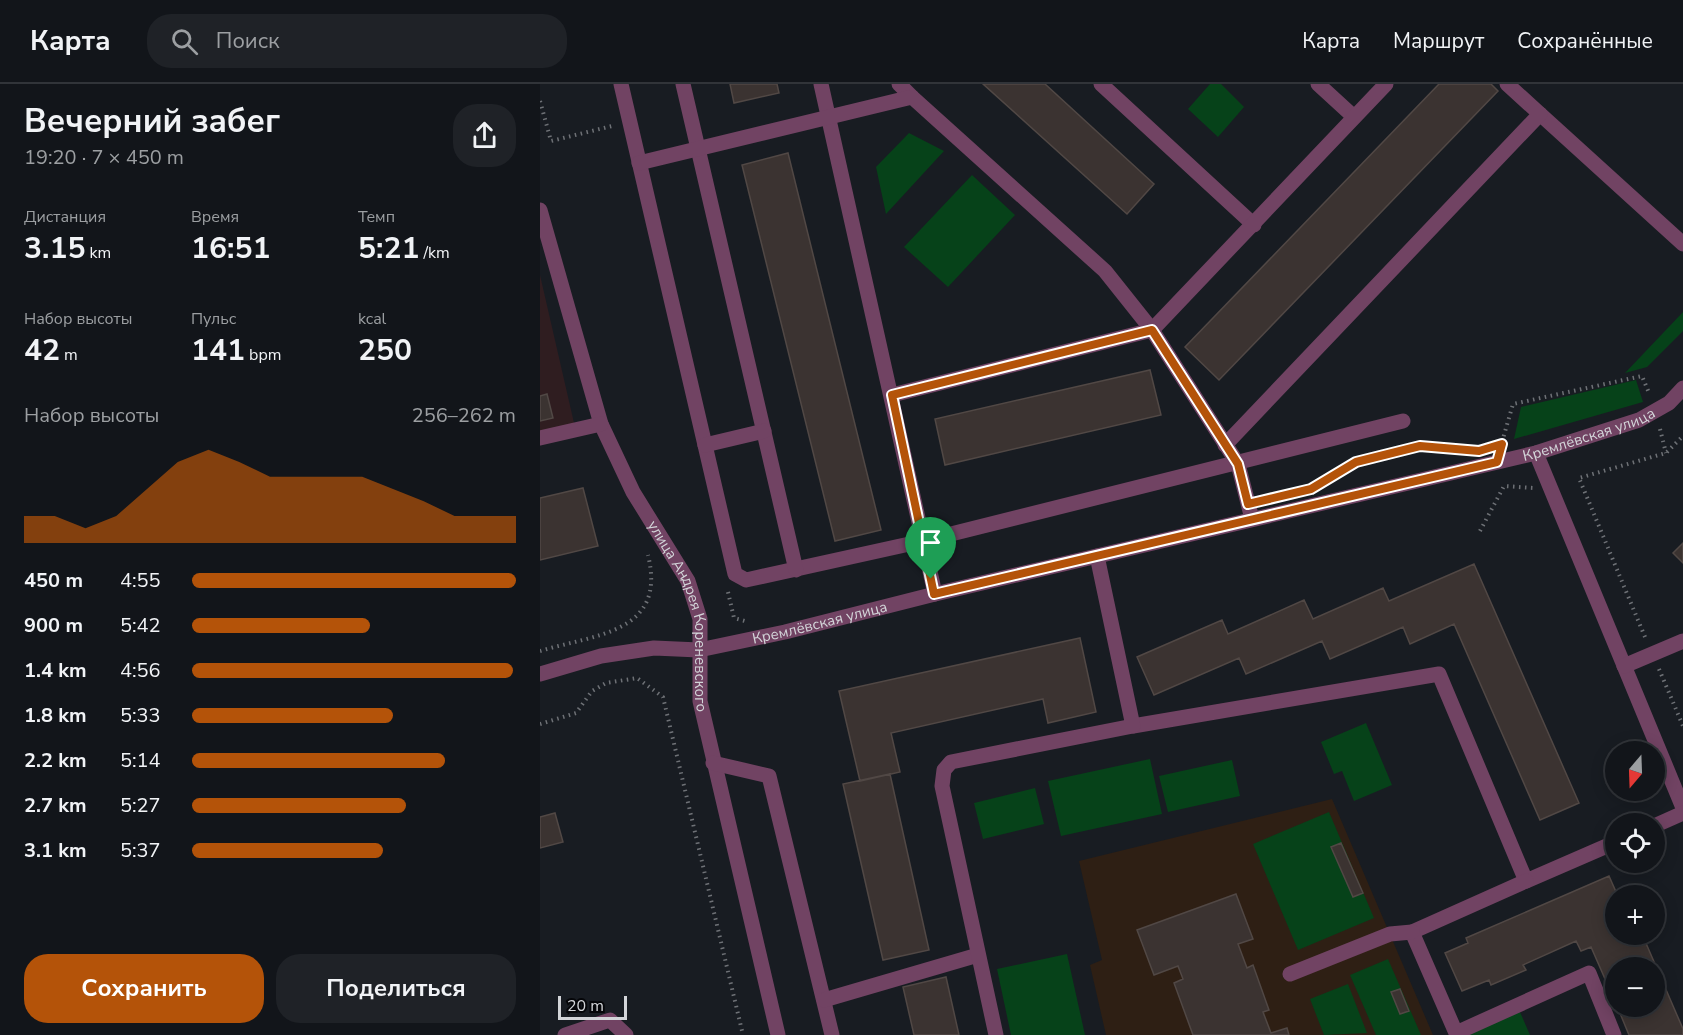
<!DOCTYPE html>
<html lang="ru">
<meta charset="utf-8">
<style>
body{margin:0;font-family:"Nunito Sans",sans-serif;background:#1f2227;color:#f1f3f6;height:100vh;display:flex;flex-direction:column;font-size:22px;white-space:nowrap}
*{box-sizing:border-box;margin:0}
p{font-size:20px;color:#9c9fa2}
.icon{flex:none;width:33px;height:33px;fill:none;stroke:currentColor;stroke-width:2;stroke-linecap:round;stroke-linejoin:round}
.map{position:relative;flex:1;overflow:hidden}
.side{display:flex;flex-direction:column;background:#12151a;width:540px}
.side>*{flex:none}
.needle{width:39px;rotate:199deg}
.fabs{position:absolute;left:1065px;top:657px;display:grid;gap:12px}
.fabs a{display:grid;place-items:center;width:60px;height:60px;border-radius:50%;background:#12151a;box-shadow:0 3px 15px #0003,0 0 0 2px #313439;font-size:30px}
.scale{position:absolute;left:18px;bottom:15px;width:69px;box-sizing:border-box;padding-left:6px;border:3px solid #d3d5d9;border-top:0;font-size:16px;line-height:21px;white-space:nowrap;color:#d3d5d9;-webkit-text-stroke:4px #050609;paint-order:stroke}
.pin{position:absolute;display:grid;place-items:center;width:51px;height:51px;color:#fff;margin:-62px -26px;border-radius:50% 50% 50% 0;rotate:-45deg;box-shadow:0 0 6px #0007}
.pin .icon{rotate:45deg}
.round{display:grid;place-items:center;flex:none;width:63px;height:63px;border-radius:24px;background:#1f2227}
.overview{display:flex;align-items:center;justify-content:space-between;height:102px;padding:0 24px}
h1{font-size:33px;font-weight:700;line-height:45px}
.stats{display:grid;grid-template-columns:repeat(3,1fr);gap:9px;height:102px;padding:6px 24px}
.stats div{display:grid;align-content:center}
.stats b{font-size:30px;font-weight:700}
.stats small{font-size:16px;font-weight:400}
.stats p{font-size:16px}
.chart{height:168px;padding:12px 24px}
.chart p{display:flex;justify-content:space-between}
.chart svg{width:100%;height:108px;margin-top:6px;fill:#b45309;opacity:.7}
.button{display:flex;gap:12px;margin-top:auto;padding:12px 24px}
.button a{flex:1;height:69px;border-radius:24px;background:#b45309;color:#fff;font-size:24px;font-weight:700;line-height:69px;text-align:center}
.button a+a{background:#1f2227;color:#f1f3f6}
ul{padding:0 24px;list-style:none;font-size:20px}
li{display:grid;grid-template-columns:96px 72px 1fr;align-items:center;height:45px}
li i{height:15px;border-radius:8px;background:#b45309}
header{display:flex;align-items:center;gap:36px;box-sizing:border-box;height:84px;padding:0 30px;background:#12151a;border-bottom:2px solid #313439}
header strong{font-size:28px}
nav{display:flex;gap:33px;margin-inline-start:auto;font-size:21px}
.search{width:420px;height:54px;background:#1f2227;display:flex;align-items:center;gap:15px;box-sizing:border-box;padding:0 21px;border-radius:24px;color:#9c9fa2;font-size:22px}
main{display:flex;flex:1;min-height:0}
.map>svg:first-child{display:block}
</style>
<header>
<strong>Карта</strong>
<div class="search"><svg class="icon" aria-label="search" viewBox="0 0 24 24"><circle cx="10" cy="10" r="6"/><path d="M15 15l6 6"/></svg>Поиск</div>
<nav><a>Карта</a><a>Маршрут</a><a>Сохранённые</a></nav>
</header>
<main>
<section class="side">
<div class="overview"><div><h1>Вечерний забег</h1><p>19:20 · 7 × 450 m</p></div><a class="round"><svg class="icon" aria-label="share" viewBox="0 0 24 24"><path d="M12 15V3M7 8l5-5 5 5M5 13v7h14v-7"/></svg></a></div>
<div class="stats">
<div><p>Дистанция</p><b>3.15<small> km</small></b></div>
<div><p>Время</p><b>16:51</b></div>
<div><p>Темп</p><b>5:21<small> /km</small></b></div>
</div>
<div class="stats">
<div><p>Набор высоты</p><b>42<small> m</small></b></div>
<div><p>Пульс</p><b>141<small> bpm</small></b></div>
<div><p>kcal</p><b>250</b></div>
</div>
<div class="chart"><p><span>Набор высоты</span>256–262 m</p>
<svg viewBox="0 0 160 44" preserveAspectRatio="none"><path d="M0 44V33L10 33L20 38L30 33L40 22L50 11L60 6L70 11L80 17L90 17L100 17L110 17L120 22L130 27L140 33L150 33L160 33V44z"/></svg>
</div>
<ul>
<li><b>450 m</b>4:55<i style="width:100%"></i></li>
<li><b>900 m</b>5:42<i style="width:55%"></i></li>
<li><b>1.4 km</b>4:56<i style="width:99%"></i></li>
<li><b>1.8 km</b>5:33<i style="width:62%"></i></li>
<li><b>2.2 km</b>5:14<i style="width:78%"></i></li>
<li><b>2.7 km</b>5:27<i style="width:66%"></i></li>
<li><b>3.1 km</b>5:37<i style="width:59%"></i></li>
</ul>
<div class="button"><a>Сохранить</a><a>Поделиться</a></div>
</section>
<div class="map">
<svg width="1143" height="951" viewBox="0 0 1143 951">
<rect width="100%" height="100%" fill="#181c22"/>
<path fill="#2f1d20" d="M0,191L37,352L0,359Z"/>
<path fill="#2e1f14" d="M792,715L893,951H566L550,881L562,876L539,777Z"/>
<path fill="#064219" d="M670,0H681L704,23L678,53L648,25Z
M369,49L404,67L346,130L336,83Z
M432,91L475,131L408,203L364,163Z
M1143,228V247L1107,283L1085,289Z
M1096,296L1103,318L974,355L981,323Z
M826,639L852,701L814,717L802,687L794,690L781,658Z
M610,675L622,730L521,752L508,697Z
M692,676L700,712L628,728L619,692Z
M495,704L504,740L443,755L434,719Z
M789,728L834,834L758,866L713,760Z
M527,870L545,951H471L457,885Z
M848,875L881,951H836L810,891Z
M808,900L827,949L784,951L770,915Z
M980,928L990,951H925Z"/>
<path fill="#3b3331" stroke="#514845" stroke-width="1.5" d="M190,0H237L239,9L194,19Z
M443,0H505L614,100L587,130Z
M899,0H951L958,7L679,296L645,263Z
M248,69L341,446L295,457L202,81Z
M610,286L621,331L405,381L395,335Z
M7,310L13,334L0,337V312Z
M43,404L58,462L0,476V414Z
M1143,459V479L1133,469Z
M934,480L1039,719L1000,736L914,540L870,560L863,543L790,575L782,557L706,590L699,574L614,611L597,573L682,536L688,550L764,516L773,535L843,504L849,517Z
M540,554L556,628L508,639L503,615L351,649L360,688L320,697L299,607Z
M350,690L389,866L343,876L303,700Z
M15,729L23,758L0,764V733Z
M801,759L823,809L813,813L791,763Z
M1069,792L1077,810L1083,808L1085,812H1076V850H1102L1143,945V951H1089L1077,922H1114V884H1076V920L1051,863L1041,867L1036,857L983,881L986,886L951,901L949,896L922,907L905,869L928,859L926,854Z
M696,810L713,855L698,860L707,884L713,881L729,926L723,928L731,949L747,944L749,951H653L634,899L643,895L638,882L614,891L597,846Z
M406,893L419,951H374L363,903Z
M860,905L869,927L860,930L851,908Z"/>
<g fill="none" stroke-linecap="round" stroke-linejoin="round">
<path stroke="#6e7176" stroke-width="4" stroke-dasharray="1.5 4.5" stroke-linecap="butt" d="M0,17L11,57L72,42
M1120,345L1126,369
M962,358L973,320L1102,292L1109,309
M783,398L816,378L880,362L923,366
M940,447L964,402L993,404
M188,508L194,534L205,537
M1105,553L1039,394L1126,369L1143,352
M0,567C57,550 127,549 108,471
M1119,585L1143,642
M0,640L36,629L52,607L66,599L97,594L123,613L203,951"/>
<g stroke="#714363" stroke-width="15">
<path d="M81,0L195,490L206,496L383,457L863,337"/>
<path d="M143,0L256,486"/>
<path d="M281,0L395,510"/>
<path d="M359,0L372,13"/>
<path d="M561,0L714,141"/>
<path d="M778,0L814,33"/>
<path d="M1000,30L1143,160"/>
<path d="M99,79L372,13L565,187L612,246L698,380L712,435"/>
<path id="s1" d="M0,126L61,340L93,408L148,497L160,535V617L238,951"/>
<path d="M352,311L612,246L846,0"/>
<path d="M0,354L61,340"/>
<path d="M165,361L224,347"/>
<path d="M685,361L1000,30L967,0"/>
<path d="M996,369L1143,724"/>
<path d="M1084,582L1143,557"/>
<path id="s2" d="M0,590L61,572L114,564L159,566L245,548L395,510L996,369L1099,336L1129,319L1143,304"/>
<path d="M593,642L899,590L986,797L1076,758"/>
<path d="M173,679L229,692L292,951"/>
<path d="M1114,742L1143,729"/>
<path d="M986,797L872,848L916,949L1049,889L1074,951"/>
<path d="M750,890L850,850L872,848"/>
<path d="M284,916L438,871"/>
<path d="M25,951L70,936L86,951"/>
<path d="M456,951L402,702L404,686L411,678L593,642L557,472"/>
</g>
</g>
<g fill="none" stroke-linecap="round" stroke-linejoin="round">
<g stroke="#fff" stroke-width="12">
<path id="route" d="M612,246L698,380L708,420L771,405L816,378L880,362L939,367L962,360L957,378L394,510L352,311Z"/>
</g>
<use href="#route" stroke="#b45309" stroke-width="8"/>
</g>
<g text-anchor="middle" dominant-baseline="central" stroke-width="4.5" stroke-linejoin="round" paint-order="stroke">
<g font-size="15" fill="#d3d5d9" stroke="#050609">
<text stroke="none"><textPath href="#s2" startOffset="1078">Кремлёвская улица</textPath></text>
<text stroke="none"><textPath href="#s1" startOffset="434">улица Андрея Кореневского</textPath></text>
<text stroke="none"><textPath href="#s2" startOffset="286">Кремлёвская улица</textPath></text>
</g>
</g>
</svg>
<div class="fabs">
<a><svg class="needle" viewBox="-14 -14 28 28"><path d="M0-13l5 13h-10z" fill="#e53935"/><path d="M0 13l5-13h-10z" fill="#9c9fa2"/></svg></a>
<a><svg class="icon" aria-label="locate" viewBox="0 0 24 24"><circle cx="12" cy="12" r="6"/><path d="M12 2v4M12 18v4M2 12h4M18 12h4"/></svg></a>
<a>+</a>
<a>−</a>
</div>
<div class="scale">20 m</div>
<div class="pin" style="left:391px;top:495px;background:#1e9e55"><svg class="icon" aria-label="arrive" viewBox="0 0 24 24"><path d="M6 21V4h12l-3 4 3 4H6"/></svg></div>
</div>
</main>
